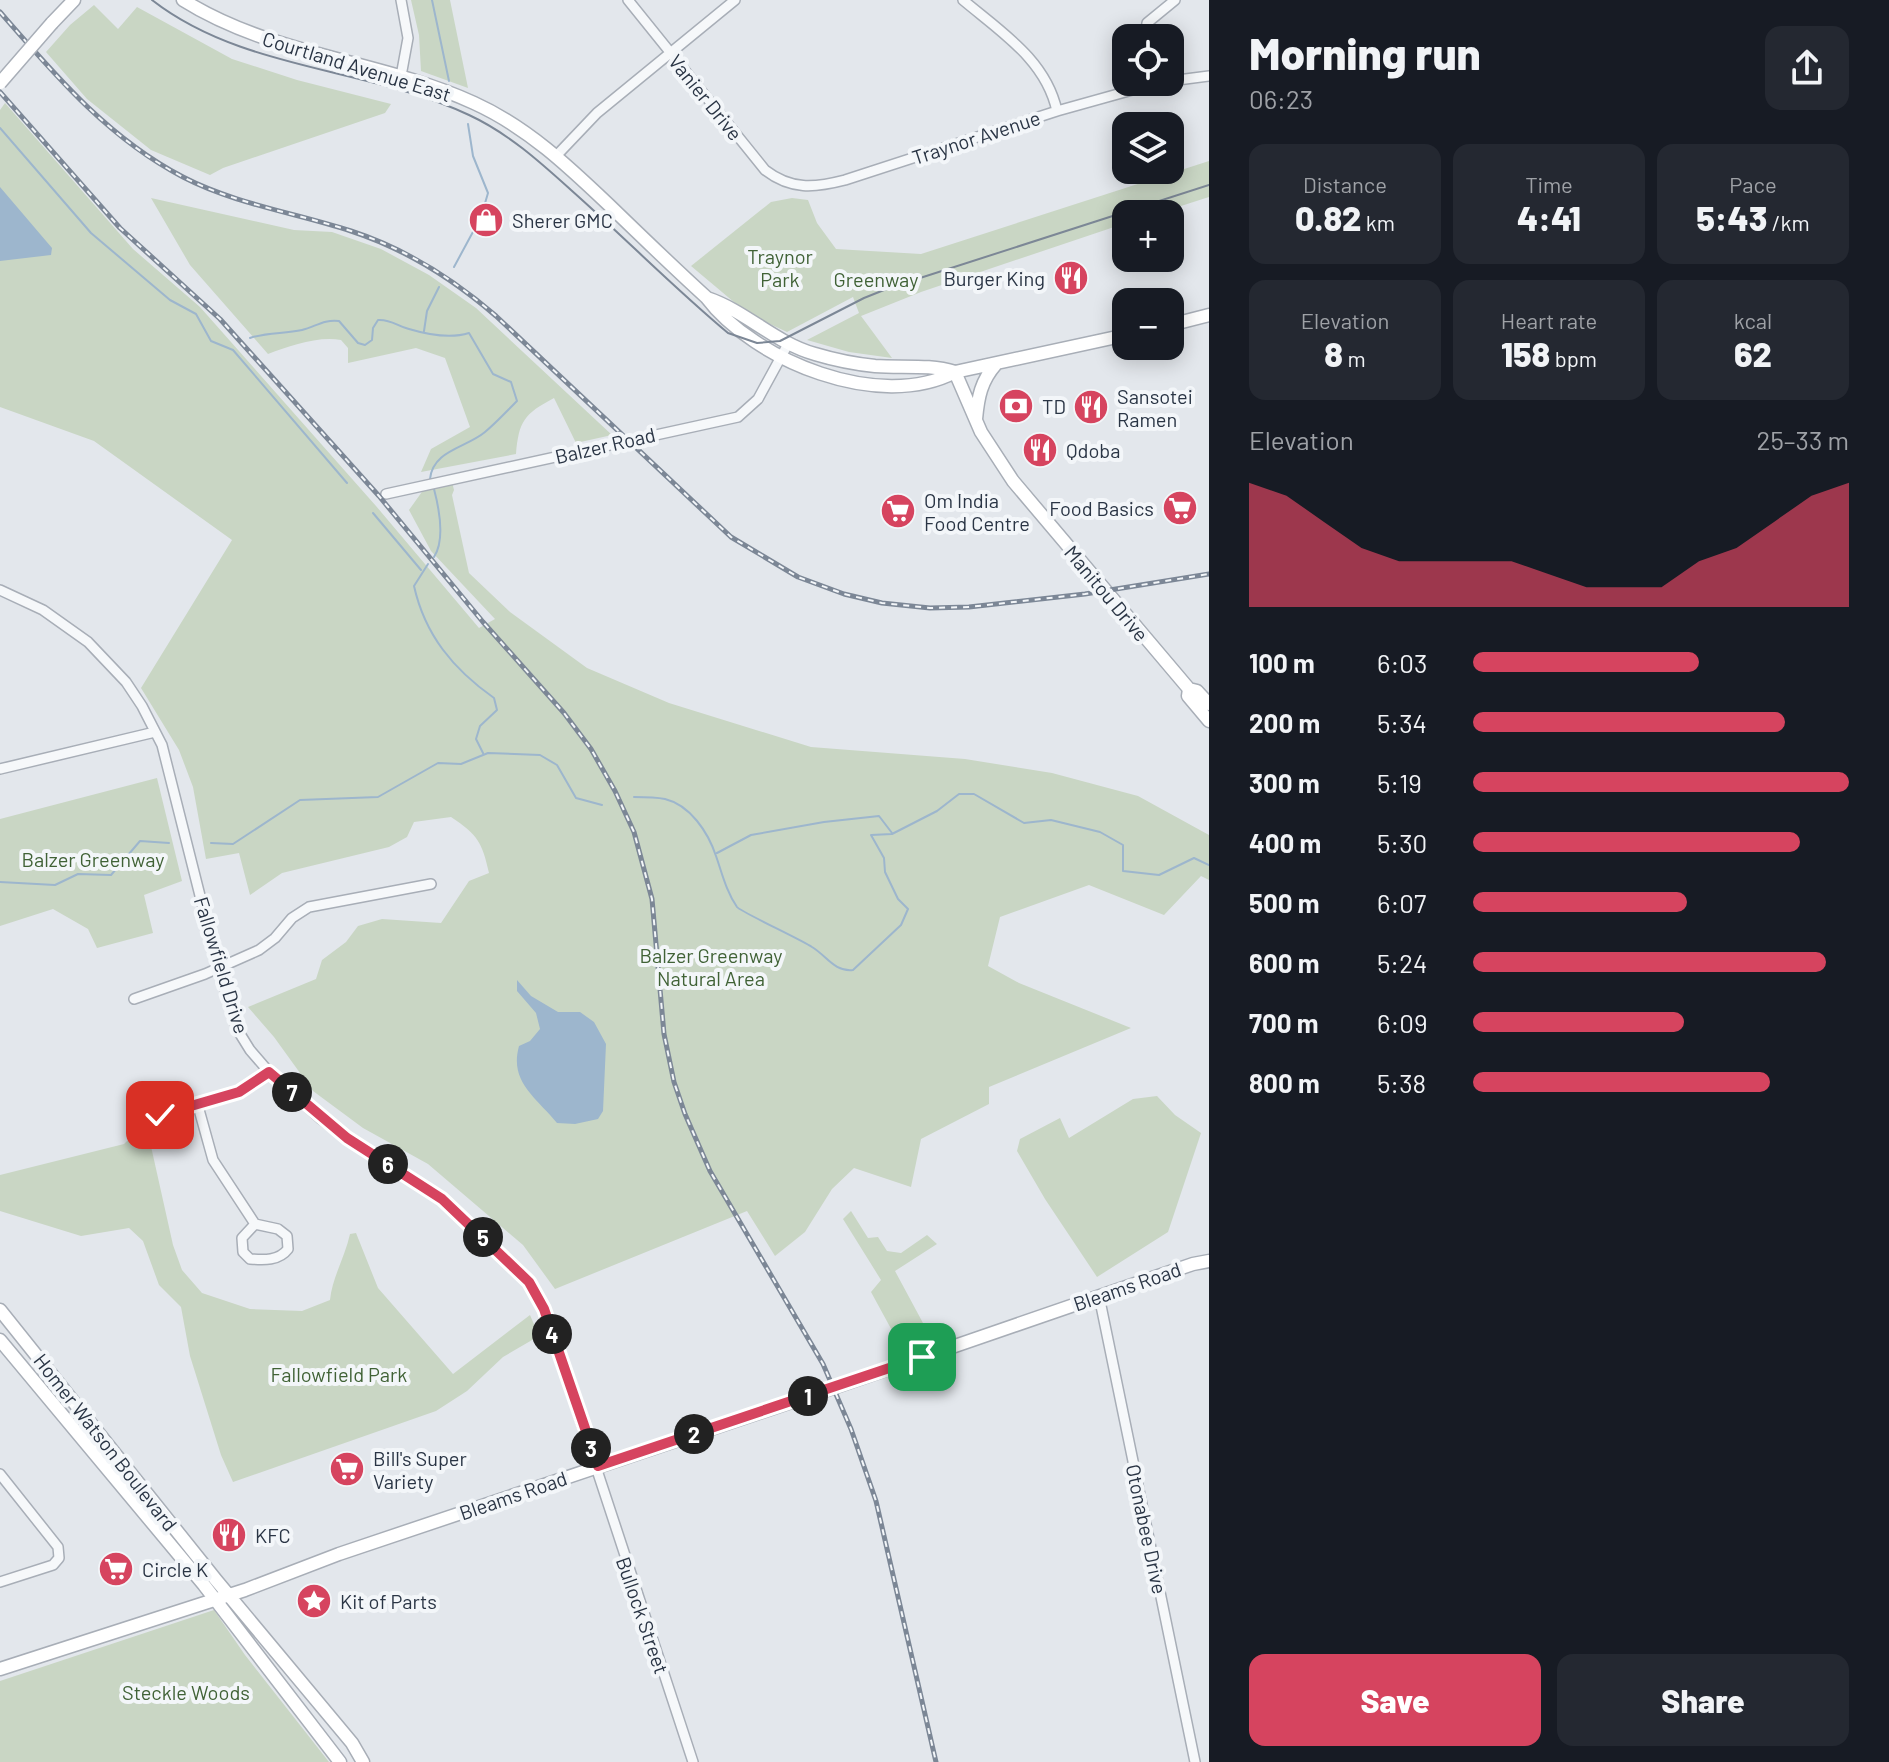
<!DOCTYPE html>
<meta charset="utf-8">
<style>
body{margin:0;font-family:Barlow,sans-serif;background:#242831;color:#f1f3f6;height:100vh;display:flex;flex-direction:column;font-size:30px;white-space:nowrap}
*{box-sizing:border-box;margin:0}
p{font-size:26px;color:#9ea1a6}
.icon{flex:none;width:44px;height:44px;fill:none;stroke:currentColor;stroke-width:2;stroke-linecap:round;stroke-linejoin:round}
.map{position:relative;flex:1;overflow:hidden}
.side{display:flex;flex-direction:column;background:#171b24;width:680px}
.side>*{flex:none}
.tools{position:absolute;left:1112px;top:24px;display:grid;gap:16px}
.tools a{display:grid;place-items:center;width:72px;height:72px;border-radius:16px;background:#171b24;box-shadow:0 4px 20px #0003;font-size:40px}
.pin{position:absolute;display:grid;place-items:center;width:68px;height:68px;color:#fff;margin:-34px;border-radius:16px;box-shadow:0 4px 12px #0006}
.km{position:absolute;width:40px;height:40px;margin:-20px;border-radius:50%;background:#222;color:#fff;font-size:22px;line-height:40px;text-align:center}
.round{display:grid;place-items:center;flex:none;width:84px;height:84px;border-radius:16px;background:#242831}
.headline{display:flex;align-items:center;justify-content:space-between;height:136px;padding:0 40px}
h1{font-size:44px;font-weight:800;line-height:60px}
.stats{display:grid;grid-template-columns:repeat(3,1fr);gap:12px;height:136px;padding:8px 40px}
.stats div{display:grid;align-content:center;border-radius:16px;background:#242831;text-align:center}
.stats b{font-size:34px;font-weight:800}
.stats small{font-size:22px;font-weight:400}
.stats p{font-size:22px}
.chart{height:224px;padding:16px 40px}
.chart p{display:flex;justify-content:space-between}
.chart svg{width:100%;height:144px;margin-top:8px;fill:#d6445f;opacity:.7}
.primary-button{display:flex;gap:16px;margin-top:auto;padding:16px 40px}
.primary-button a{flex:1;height:92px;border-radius:16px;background:#d6445f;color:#fff;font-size:32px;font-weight:800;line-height:92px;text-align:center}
.primary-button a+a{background:#242831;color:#f1f3f6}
ul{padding:0 40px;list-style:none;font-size:26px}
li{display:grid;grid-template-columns:128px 96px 1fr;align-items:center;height:60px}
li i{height:20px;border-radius:10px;background:#d6445f}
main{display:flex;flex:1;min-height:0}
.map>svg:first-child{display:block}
</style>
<main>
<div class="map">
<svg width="1209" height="1762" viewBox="0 0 1209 1762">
<rect width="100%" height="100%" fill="#e3e7ec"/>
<path fill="#c9d6c4" d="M411,0H450L468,88L421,71L419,35Z
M94,5L118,29L137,7L232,59L297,80L391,104L385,113L223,168L210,175L151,150L87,99L46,52L70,25Z
M5,103L133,249L200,307L376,506L479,628L495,619L431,551L409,510L424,489L452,482L454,490L452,495L469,573L510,612L587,668L669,703L811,747L965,759L1052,773L1138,796L1209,835V880L1201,876L1164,915L1089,885L1000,917L988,966L1019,983L1131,1028L989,1087V1104L921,1139L911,1187L854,1168L832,1189L805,1232L775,1256L747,1211L555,1289L523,1245L428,1164L363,1128L313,1091L274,1037L248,1007L316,979L322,960L346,942L358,926L382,919L441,923L469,881L489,873C482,842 478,835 451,817L414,822L407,837L389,847L282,873L250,895L239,853L206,859L193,787L179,750L141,688L232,540L94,441L0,407V110Z
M1209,161V197L1156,214H1126V223L921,292L861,316L892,358L849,352L807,340L859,313L853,297L787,332L747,313L691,266L771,202L792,198L808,200L817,223L836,249L921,254Z
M151,198L294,230L332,232L381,249L429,275L476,308L612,435L576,443L554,398C524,414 519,421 516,454L421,472L431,449L470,427L445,358L416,348L348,363V348L341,340C317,336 290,346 268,354L190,265Z
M157,778L182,881L144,895L153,933L97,948L88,929L53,909L0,926V819Z
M1157,1096L1175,1115L1201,1133L1168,1232L1097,1277L1045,1199L1017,1151L1020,1139L1060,1118L1069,1138L1133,1099Z
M135,1105L142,1106L173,1245L182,1270L202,1293L250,1309L302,1311L330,1300C332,1278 345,1257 350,1234L356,1233L378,1288L453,1374L530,1315L539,1336L503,1357L467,1391L436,1411L233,1482L221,1455L190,1356L181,1307L159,1285L143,1241L129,1228L81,1236L0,1211V1175L124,1144L135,1133Z
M851,1211L868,1238L878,1237L887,1251L901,1253L927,1235L937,1244L895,1271L930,1336L901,1347L871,1292L881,1280L843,1219Z
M214,1610L245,1655L329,1762H0V1681Z"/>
<path fill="#9db6cd" d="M0,187L52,248L51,255L0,261Z
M517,980L531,996L558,1012H580L594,1022L606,1044L603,1111L598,1119L575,1124L557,1123C536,1097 509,1082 519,1046L530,1041L540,1029L536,1013L517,991Z"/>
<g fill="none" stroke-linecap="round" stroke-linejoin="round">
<path stroke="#9db6cd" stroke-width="2" d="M432,0L449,81
M0,128L91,233L170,300L196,314L211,341L233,350L347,483
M454,267L481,217L488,193L473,156L468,124
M424,331L427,311L439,287
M250,338C267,332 284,334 302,330C315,327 324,319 339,321L358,343L365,345L372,340L373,328L378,320C391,319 397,326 409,329C429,335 450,339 469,333L493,374L511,382L517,401C506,412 496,423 485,432C466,448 433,450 430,479
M373,513L421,570
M434,557C445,540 439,508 434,489
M428,564L414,586C425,635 453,669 494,698L497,710L480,726L476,739L483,753
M634,797C644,797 655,797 665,799C690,805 708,832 716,856C722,873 726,891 737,907C741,912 800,939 812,947C827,956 834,972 853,970L901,925L908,909L898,899L885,872L884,858L871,835L892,834L937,811L959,794H974L1024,823L1051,820L1100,832L1123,845V871L1159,875L1194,858L1209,865
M211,843L233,844L300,800L378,797L438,763L461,764L488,753L540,755L557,765L576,798L602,805
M717,853L751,835L824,822L879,816L892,833
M0,882L55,885L78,874L111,875L140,841L169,843"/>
<g stroke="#a8aeb7" stroke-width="12">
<path id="street" d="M628,0L765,170C791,190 814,188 845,180L1057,111L1161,82
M963,0C1001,32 1046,60 1057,111
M1145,38L1147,23L1175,0
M401,76L408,38L401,0
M1170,81L1209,76
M557,155L597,113L735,0
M386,494L738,417L758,399L788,344
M0,590L43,610L88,642L126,682L142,706L162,745L218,967L237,1029L250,1050L269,1072L321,1119L347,1138L442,1199L515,1267L529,1282L544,1309L693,1762
M0,769L155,732
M134,999L205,974L259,950L275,938L292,918L309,907L431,884
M198,1106L213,1160L255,1224L278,1229L287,1236L288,1249C279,1261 264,1260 250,1259L243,1252L242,1238L255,1224
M160,1115L239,1092L269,1072
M1099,1296L1195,1762
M0,1474L58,1547L59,1558L53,1565L0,1582"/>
</g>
<g stroke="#a8aeb7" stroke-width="15">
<path id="secondary" d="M183,0C272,56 380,60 474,103C527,127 568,166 609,205C641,236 673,267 706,297C754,361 880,412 955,372L1126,335
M52,23L74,0
M707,298C746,311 775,343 815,354C835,360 855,364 875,366C902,368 929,364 955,372
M1170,325L1209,315
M955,372L981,432L1013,481L1189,689L1197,691L1209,704
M976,419C978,397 981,381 996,364
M1189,689L1188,696L1209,721
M0,1310L216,1580L352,1743L363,1762
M0,1340L204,1585L340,1762
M0,1669L245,1590L339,1554L833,1388L1193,1264L1209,1261"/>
</g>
<use href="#street" stroke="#f6f8fa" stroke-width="9"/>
<use href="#secondary" stroke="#fff" stroke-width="12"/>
<path stroke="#7c8796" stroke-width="2" d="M152,0C243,71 368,67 469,115C508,133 540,162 571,190C624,237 674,288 728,333L757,343L780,341L864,298L889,288L1209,185"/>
<g stroke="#7c8796" stroke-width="5">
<path id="rail" d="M0,12C55,75 108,138 183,177C235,204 296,213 351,231C406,249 452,278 496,316L731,537L798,577L844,594L882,603L930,608L969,607L1085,594L1209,574
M0,92L120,228L220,319L379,496L483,622L564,713L591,749L615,791L634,832L652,899L664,1034L674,1082L685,1114L710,1171L823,1364L851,1429L876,1501L936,1762"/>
</g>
<use href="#rail" stroke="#f3f6f9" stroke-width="2" stroke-dasharray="6" stroke-linecap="butt"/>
<g stroke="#a8aeb7" stroke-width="15" stroke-linecap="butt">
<path id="secondary-bridge" d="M0,83L52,23"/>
</g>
<use href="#secondary-bridge" stroke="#fff" stroke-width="12"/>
</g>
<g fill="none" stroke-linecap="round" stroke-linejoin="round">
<g stroke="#fff" stroke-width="16">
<path id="route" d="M160,1115L239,1092L269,1072L347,1138L442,1199L529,1282L544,1309L598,1466L922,1357"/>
</g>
<use href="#route" stroke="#d6445f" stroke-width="10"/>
</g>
<defs>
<g id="shop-disc" transform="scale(1.8)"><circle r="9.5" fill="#d6445f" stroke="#f3f6f9"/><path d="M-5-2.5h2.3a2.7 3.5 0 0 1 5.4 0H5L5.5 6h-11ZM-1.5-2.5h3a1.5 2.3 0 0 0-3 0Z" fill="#fff"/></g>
<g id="restaurant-disc" transform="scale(1.8)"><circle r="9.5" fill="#d6445f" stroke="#f3f6f9"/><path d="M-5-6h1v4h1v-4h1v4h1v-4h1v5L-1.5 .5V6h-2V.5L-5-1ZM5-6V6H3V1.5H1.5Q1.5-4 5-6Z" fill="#fff"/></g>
<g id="bank-disc" transform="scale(1.8)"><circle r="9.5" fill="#d6445f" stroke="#f3f6f9"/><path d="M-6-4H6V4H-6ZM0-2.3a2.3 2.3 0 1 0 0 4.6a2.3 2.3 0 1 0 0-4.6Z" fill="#fff"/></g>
<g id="supermarket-disc" transform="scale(1.8)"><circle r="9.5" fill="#d6445f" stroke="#f3f6f9"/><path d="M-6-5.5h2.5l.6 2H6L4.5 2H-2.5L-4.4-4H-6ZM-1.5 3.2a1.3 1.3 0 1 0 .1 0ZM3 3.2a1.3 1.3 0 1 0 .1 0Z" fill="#fff"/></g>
<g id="sight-disc" transform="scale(1.8)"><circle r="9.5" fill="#d6445f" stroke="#f3f6f9"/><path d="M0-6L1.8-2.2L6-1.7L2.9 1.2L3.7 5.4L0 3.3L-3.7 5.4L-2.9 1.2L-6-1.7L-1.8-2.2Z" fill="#fff"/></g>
</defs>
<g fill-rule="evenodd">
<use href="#shop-disc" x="486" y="220"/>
<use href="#restaurant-disc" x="1071" y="278"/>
<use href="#bank-disc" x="1016" y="406"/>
<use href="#restaurant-disc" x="1091" y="407"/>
<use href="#restaurant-disc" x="1040" y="450"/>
<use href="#supermarket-disc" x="1180" y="508"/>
<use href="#supermarket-disc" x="898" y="511"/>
<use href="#supermarket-disc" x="347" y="1469"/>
<use href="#restaurant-disc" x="229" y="1535"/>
<use href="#supermarket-disc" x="116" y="1569"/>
<use href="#sight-disc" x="314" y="1601"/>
</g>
<g text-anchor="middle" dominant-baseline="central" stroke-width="8" stroke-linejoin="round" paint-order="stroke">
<g font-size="20" fill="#2a3545" stroke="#f3f6f9">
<text transform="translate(357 66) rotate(17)">Courtland Avenue East</text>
<text transform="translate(706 97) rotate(51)">Vanier Drive</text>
<text transform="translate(976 137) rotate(-18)">Traynor Avenue</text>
<text transform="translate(605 445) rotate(-13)">Balzer Road</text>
<text transform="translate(1107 593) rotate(50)">Manitou Drive</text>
<text transform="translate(222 965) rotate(73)">Fallowfield Drive</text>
<text transform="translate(1127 1286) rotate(-19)">Bleams Road</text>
<text transform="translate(106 1442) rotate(52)">Homer Watson Boulevard</text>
<text transform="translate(513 1495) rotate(-19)">Bleams Road</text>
<text transform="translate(1147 1529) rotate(78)">Otonabee Drive</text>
<text transform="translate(643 1615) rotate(71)">Bullock Street</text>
</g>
<g font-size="20" fill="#2a3545" stroke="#f3f6f9" text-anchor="start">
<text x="512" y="220">Sherer GMC</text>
<text x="1045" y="278" text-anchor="end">Burger King</text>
<text x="1117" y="396">Sansotei<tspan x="1117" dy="23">Ramen</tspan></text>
<text x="1042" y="406">TD</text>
<text x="1066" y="450">Qdoba</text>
<text x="924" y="500">Om India<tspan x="924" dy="23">Food Centre</tspan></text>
<text x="1154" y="508" text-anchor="end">Food Basics</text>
<text x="373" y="1458">Bill's Super<tspan x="373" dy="23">Variety</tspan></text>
<text x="255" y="1535">KFC</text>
<text x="142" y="1569">Circle K</text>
<text x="340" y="1601">Kit of Parts</text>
</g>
<g font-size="20" fill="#406236" stroke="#f3f6f9">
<text x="780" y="256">Traynor<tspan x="780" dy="23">Park</tspan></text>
<text x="876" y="279">Greenway</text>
<text x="93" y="859">Balzer Greenway</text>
<text x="711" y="955">Balzer Greenway<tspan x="711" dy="23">Natural Area</tspan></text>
<text x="339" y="1374">Fallowfield Park</text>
<text x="186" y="1692">Steckle Woods</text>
</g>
</g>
</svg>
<div class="tools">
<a><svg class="icon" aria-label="locate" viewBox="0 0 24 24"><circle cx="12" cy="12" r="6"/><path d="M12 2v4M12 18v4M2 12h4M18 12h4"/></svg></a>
<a><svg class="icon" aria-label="layers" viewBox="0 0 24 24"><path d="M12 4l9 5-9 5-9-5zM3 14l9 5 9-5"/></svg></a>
<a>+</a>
<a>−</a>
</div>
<div class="pin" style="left:922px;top:1357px;background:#1e9e55"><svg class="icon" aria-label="arrive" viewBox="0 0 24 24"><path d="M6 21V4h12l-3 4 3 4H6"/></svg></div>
<div class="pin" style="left:160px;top:1115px;background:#d93025"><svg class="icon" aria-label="check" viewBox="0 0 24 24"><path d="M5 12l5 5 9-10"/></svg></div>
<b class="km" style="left:808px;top:1396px">1</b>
<b class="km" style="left:694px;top:1434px">2</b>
<b class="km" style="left:591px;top:1448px">3</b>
<b class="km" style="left:552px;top:1334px">4</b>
<b class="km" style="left:483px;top:1237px">5</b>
<b class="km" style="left:388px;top:1164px">6</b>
<b class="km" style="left:292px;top:1092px">7</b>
</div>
<section class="side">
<div class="headline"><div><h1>Morning run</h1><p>06:23</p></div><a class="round"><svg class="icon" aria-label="share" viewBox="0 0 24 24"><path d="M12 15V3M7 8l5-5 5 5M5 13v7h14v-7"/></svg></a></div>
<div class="stats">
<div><p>Distance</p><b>0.82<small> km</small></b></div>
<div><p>Time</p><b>4:41</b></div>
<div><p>Pace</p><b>5:43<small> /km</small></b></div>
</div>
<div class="stats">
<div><p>Elevation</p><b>8<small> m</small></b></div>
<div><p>Heart rate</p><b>158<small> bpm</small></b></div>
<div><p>kcal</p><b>62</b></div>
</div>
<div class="chart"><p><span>Elevation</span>25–33 m</p>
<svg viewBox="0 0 160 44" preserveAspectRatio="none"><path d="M0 44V6L10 10L20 18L30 26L40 30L50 30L60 30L70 30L80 34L90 38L100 38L110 38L120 30L130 26L140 18L150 10L160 6V44z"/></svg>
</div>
<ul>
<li><b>100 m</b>6:03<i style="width:60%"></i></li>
<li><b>200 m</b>5:34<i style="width:83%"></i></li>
<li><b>300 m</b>5:19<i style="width:100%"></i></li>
<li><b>400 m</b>5:30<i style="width:87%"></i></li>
<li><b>500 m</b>6:07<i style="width:57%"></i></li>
<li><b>600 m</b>5:24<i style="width:94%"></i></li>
<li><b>700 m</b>6:09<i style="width:56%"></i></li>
<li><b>800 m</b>5:38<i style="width:79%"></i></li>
</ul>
<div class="primary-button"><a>Save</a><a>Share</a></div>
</section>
</main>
